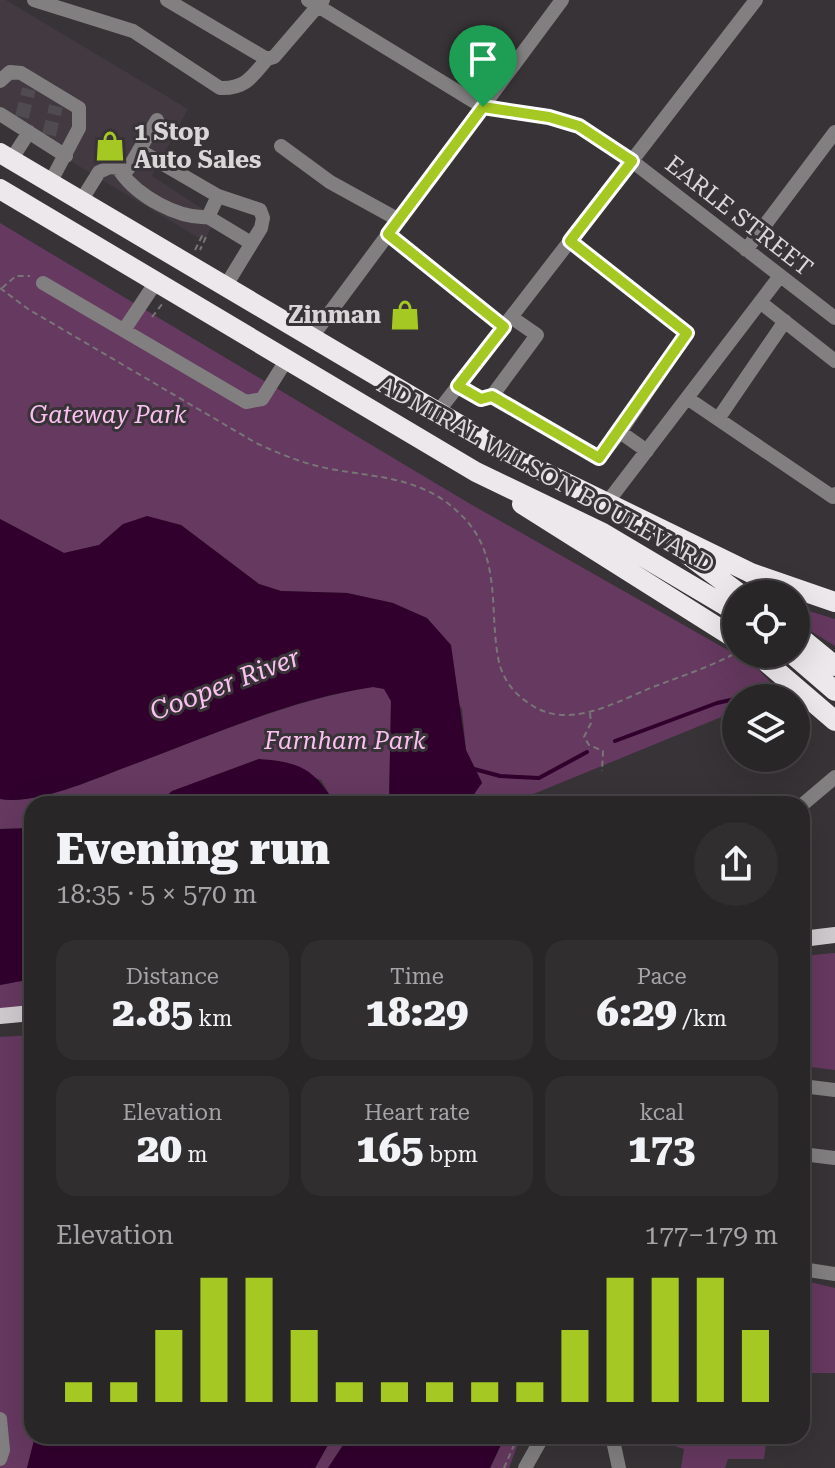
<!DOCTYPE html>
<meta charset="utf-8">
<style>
body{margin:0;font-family:"Roboto Serif",serif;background:#312e30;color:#f1f3f6;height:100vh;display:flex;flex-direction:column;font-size:30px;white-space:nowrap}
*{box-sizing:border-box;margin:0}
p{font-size:26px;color:#a5a5a8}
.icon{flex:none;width:44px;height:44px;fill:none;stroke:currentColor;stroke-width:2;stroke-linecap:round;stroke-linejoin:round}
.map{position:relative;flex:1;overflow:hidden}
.panel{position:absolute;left:24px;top:796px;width:786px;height:648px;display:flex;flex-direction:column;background:#292628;border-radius:24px;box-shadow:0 8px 32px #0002,0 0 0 2px #454345}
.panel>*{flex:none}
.tools{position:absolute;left:722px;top:580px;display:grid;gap:16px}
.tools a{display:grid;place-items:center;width:88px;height:88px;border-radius:50%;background:#292628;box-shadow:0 8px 32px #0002,0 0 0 2px #454345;font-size:40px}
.pin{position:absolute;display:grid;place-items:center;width:68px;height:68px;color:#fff;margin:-82px -34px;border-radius:50% 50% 50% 0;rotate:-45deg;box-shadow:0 0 8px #0007}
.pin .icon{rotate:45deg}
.round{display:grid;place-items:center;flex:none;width:84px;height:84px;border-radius:42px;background:#312e30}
.summary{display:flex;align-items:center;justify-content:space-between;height:136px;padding:0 32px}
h1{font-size:44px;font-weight:800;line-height:60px}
.figures{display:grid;grid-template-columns:repeat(3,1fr);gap:12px;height:136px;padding:8px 32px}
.figures div{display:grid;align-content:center;border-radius:20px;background:#312e30;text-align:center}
.figures b{font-size:40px;font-weight:800}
.figures small{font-size:22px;font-weight:400}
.figures p{font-size:22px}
.chart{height:224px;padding:16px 32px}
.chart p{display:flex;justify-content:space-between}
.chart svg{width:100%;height:144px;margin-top:8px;stroke:#a5c823;stroke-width:6}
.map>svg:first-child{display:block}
</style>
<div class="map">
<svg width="835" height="1468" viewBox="0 0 835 1468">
<rect width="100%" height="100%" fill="#373336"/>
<path fill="#423941" d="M0,0H6L188,109L152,176L217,218L204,241L0,119Z"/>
<path fill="#663960" d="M0,223L467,502L754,665L781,693L769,698H736V711L509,804H467L482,782L466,750L462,709L393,603L347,593L281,591L259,584L181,525L123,524L99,545L64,553L0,519Z
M796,607L835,619V646L796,622Z
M373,687L384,688L391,701L389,804H335L321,780L259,759L173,791L157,804H32V828L0,829V799C37,805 94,779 129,766C208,737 289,700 373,687Z
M835,953V1070L802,1066V956Z
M32,979V1013L0,1016V985Z
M32,1035V1436L35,1439L27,1468H0V1037Z
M802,1280L835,1288V1373H802Z
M333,1436H349L328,1468H315Z
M505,1436H521L509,1468H490Z
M643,1436H767L764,1459H728L725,1468H681L684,1449Z"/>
<path fill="#31002d" d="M147,516L181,525L259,584L281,591L347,593L393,603L427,618L451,645L466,750L482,783L467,804H389L391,701L384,689L373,687C289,699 208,737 129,766C94,779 37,805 0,799V519L64,553L99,545L123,524Z
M259,759C299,762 314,768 335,804H157L172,791Z
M32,828V979L0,985V829Z
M35,1436H333L315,1468H27Z
M349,1436H505L490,1468H328Z"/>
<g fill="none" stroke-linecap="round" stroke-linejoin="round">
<path stroke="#31002d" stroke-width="4" d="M615,741L717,703L785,688
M474,769L500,776L539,778L587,752"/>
<path stroke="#4f4b4e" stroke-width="14" stroke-dasharray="14 7" stroke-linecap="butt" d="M22,117L29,89
M49,135L56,106"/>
<path stroke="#787577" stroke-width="2" stroke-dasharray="6 4" stroke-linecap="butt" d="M195,250L202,236L206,237L200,250
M0,288L28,309L256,443C280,454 304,464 331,469C379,478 423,477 460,514C502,553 489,607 498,657C501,676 512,692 527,702C567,732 613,703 653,687C679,677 707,668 732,655
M2,288L16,276H30
M152,317L163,303
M590,713L591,723L584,737L589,745L603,751L602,771
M504,1468L518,1436"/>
<path stroke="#827f81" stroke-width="14" d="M34,0L133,31L220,88C245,89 252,77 267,59
M167,0L267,59L274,57L323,0
M308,0L483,107L549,117L579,126L632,161L835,318
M0,81L10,72L21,73L79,108V128L50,183
M0,114L66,156
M281,146L330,182L399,220
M139,150L218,196L260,210L263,218L261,228L225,287
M11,160L29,132
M120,171C137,196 178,219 208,217L218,196
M81,201L99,172L110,167L128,169L157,120
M208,217L251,243
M388,234L504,327
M570,241L687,333L620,432
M746,250L835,132
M43,283L246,402L262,399L287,359
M760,302L835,361
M511,317L537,335L492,396L599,458L620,432L647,451
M124,330L156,282
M311,338L562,0
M458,386L481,399L492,396
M687,398L833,497L835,494
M437,413L756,0
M718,419L785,321
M606,504L780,276
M802,805L835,777
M802,1086L835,1090
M802,1154L835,1158
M802,1269L835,1274
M0,1419L3,1450L0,1459
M612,1436L619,1468
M525,1468L543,1436"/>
<path stroke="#cfcace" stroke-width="16" d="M802,939L835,935
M0,1016L32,1013"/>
<path stroke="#ede8ec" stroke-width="20" d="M0,153L519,460L751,573L835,602
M0,189L476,472L603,533L736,612
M522,504L736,639
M676,546L740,594
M796,634L835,666
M757,654L835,721
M792,654L835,691"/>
</g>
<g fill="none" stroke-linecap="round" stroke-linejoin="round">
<g stroke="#fff" stroke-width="16">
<path id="route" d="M483,107L549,117L579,126L632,161L570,241L687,333L599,458L492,396L481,399L458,386L504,327L388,234Z"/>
</g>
<use href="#route" stroke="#a5c823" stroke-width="10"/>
</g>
<defs>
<g id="shop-bare" transform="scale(2.4)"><path d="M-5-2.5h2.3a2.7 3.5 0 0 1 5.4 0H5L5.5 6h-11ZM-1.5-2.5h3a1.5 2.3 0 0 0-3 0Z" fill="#a5c823" stroke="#373336" stroke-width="2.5" paint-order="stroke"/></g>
</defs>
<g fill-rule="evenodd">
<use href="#shop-bare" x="110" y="146"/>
<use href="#shop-bare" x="405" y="315"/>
</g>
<g text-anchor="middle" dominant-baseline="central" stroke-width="6" stroke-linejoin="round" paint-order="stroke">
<g font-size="24" font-weight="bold" fill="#d9d6d8" stroke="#373336" text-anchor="start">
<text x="134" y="132">1 Stop<tspan x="134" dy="28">Auto Sales</tspan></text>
<text x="381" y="315" text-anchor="end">Zinman</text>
</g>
<g font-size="24" fill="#d9d6d8" stroke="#373336">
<text transform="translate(739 216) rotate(38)">EARLE STREET</text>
<text transform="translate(546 475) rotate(29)">ADMIRAL WILSON BOULEVARD</text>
</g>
<g font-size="24" font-style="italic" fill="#fac0f1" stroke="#373336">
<text x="108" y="415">Gateway Park</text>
<text x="345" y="741">Farnham Park</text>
</g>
<g font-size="26" font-style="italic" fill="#fbc1f2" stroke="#373336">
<text transform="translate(225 684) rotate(-21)">Cooper River</text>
</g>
</g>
</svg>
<div class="tools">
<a><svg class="icon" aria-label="locate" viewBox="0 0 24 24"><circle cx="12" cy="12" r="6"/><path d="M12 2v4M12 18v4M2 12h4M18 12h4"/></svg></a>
<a><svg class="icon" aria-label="layers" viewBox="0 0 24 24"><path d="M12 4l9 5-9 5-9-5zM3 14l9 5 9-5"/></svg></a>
</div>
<div class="pin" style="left:483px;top:107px;background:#1e9e55"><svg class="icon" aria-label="arrive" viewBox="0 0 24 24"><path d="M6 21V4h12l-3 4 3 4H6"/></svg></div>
<section class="panel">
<div class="summary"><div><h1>Evening run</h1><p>18:35 · 5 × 570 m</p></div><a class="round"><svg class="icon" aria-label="share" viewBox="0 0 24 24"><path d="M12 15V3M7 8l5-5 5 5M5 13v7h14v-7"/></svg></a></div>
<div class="figures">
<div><p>Distance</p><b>2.85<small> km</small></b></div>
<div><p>Time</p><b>18:29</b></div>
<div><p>Pace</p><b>6:29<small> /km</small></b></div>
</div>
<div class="figures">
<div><p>Elevation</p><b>20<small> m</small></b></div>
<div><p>Heart rate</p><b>165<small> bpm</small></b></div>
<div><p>kcal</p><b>173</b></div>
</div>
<div class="chart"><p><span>Elevation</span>177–179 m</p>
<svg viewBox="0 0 160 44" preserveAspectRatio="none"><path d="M5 44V38M15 44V38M25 44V22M35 44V6M45 44V6M55 44V22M65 44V38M75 44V38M85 44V38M95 44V38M105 44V38M115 44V22M125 44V6M135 44V6M145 44V6M155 44V22"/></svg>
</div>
</section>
</div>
